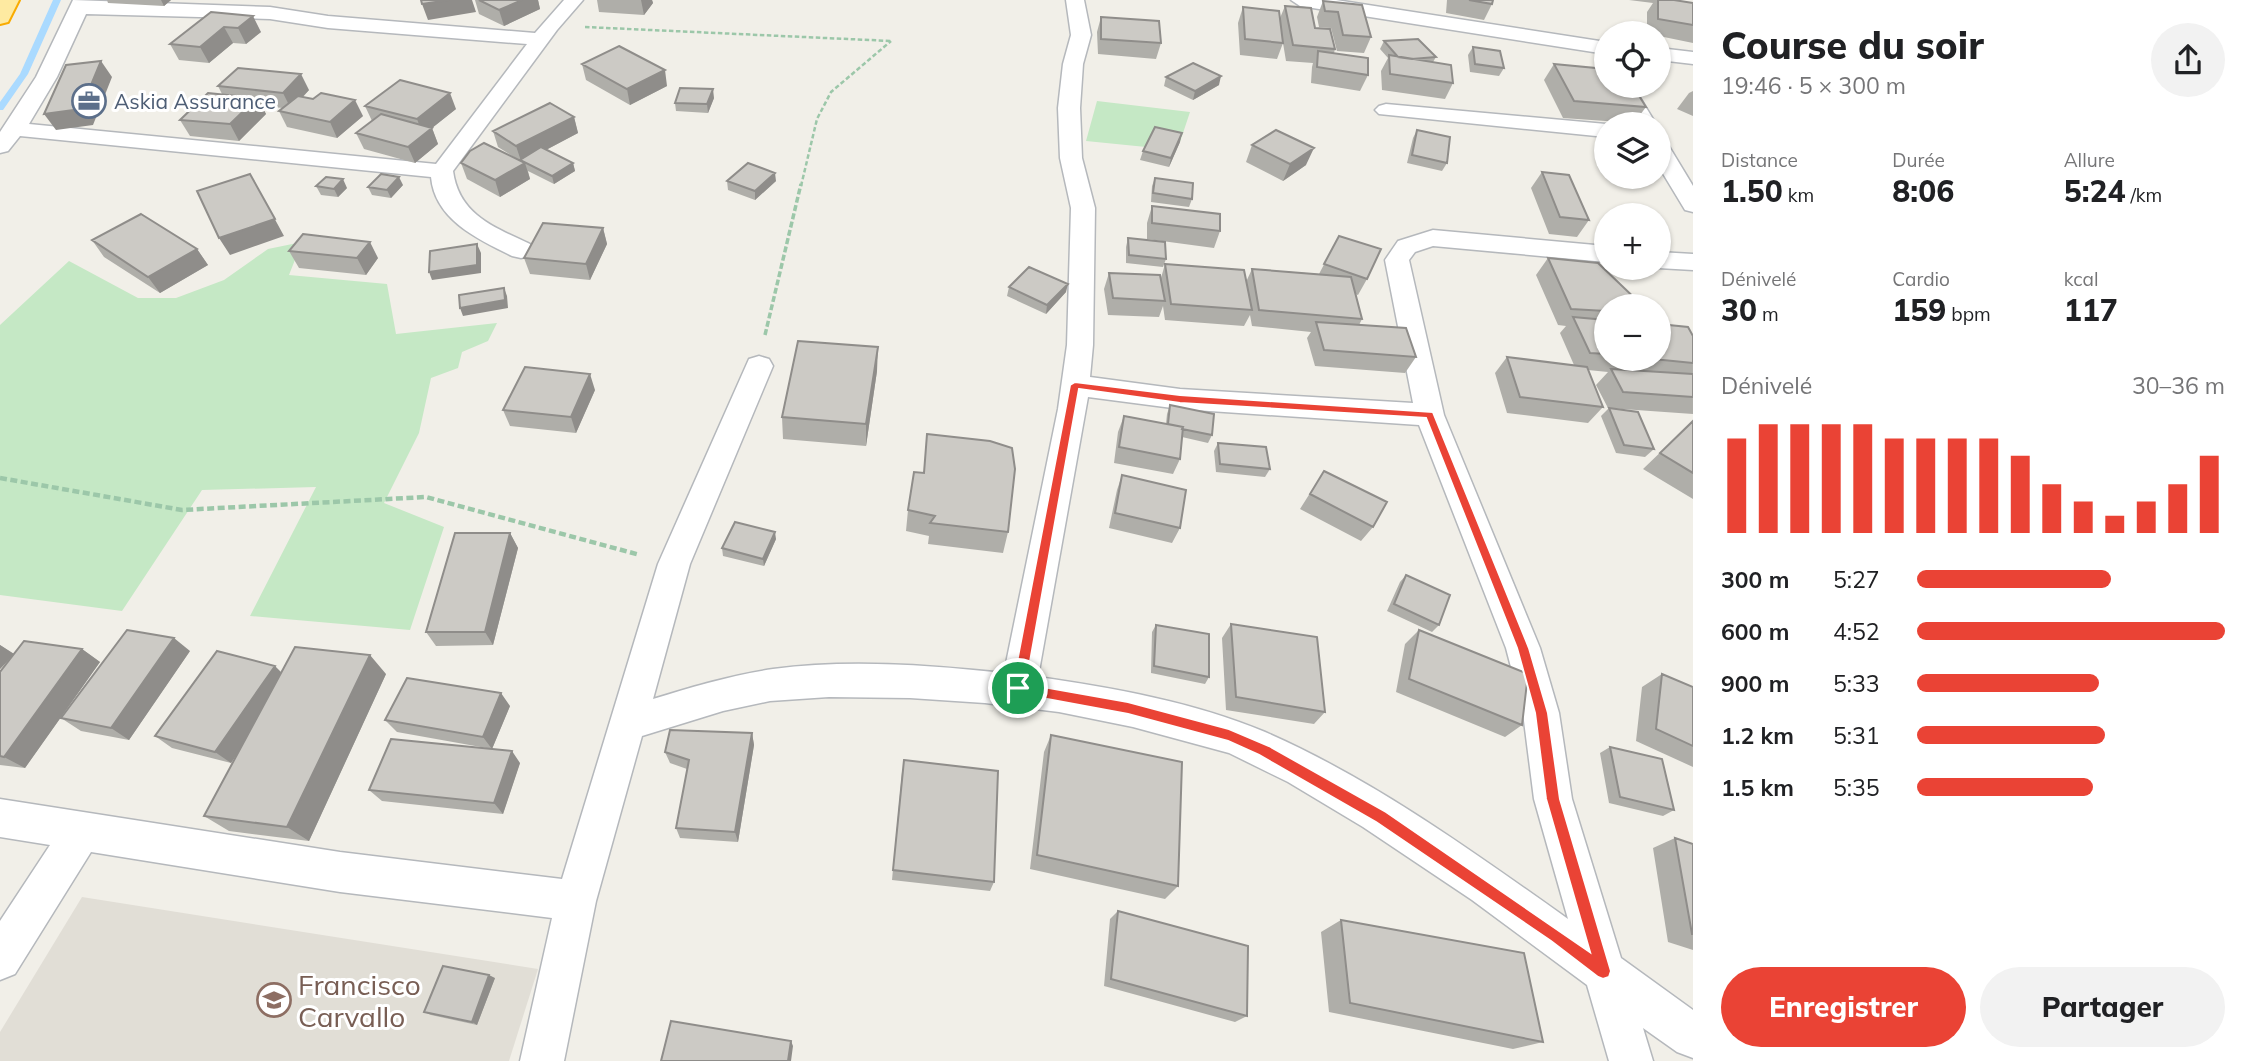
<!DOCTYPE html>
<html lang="fr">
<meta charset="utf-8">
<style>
body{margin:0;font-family:Mulish,sans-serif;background:#f2f2f2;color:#202124;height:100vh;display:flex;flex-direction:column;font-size:26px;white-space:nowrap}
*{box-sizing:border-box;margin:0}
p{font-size:23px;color:#757577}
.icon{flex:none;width:38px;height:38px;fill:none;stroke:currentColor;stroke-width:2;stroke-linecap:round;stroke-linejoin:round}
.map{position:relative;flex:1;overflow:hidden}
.details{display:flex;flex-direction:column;background:#fff;width:560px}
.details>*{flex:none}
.tools{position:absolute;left:1594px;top:21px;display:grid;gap:14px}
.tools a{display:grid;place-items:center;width:77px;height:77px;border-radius:50%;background:#fff;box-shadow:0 2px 5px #0004;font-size:35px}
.pin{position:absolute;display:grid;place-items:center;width:60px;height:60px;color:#fff;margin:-30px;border:4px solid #fff;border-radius:50%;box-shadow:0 2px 7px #0007}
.round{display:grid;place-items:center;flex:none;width:74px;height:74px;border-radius:37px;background:#f2f2f2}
.headline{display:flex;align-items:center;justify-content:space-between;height:119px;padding:0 28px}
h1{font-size:38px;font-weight:800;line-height:52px}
.stats{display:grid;grid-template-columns:repeat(3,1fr);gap:10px;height:119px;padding:7px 28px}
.stats div{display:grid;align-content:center}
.stats b{font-size:30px;font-weight:800}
.stats small{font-size:19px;font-weight:400}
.stats p{font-size:19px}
.chart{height:196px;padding:14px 28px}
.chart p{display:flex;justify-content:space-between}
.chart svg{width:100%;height:126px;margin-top:7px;stroke:#ea4335;stroke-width:6}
.button{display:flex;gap:14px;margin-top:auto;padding:14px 28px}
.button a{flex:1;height:80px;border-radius:42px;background:#ea4335;color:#fff;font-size:28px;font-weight:800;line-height:80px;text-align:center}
.button a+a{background:#f2f2f2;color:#202124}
ul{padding:0 28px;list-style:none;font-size:23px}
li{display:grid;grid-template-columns:112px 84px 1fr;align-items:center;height:52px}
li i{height:18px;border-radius:9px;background:#ea4335}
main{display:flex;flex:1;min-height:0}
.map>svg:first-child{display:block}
</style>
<main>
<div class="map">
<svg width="1693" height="1061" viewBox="0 0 1693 1061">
<rect width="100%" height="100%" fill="#f1efe8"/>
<path fill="#e1ded6" d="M82,897L538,969L509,1061H0V1032Z"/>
<path fill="#c5e8c5" d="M1097,101L1190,112L1180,142L1153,135L1146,147L1086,141Z
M302,242L289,275L387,284L396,334L497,323L488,341L462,352L458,368L431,378L419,433L384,503L444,527L410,630L250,616L316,487L202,490L122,611L0,595V325L69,261L138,298H176L224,280L268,249Z"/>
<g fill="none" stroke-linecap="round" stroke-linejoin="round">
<path fill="#aadaff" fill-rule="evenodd" d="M53,0H61L28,74L3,110H0V102L20,74Z"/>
<g stroke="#b5b8bc" stroke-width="3">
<path id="minor" d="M73,0L270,7L328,16L535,33L564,0H583L557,30L453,171C459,215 494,227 530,244L533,250L530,256L521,258L512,256C478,239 435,220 431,177L20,136L8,151L0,153V132L36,77ZM86,14L270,19L328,28L527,44L436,164L29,124L57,77Z
M1066,0H1084L1091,35L1083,64L1080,108L1082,158L1095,208L1093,345L1090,377L1180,389L1413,403L1385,260L1398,241L1433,230L1606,246V262L1433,246L1415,252L1409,260L1444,415L1540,648L1559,713L1572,799L1621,958L1693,1010V1058L1677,1052L1643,1028L1653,1061H1609L1587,985L1472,900L1363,827L1288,782L1229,753L1133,727L1059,712L985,703L910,698L829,697L770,701L723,711L642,736L596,901L564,1061H520L552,918L340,892L91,852L15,974L0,980V921L50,845L0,837V799L340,852L562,879L658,564L749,359L759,356L769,359L773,366L690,564L653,699C692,687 732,675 773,669C848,659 928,665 1004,673L1058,409L1067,345L1071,208L1060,158L1058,108L1063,64L1071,35ZM1088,397L1180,409L1419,425L1506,648L1523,713L1534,799L1568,919C1472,851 1373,779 1265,732C1194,702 1114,688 1038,677Z
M1291,0H1336L1606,42V54L1300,6Z
M1659,48L1693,52V64L1659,60Z
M1613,86H1633L1656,124H1634Z
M1386,104L1606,124V137L1379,114L1375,110L1379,106Z
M1659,141L1667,143L1693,186V212L1685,210L1659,167Z
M1659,252L1693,254V270L1658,268Z"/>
</g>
<g stroke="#f9ab00" stroke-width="4">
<path id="trunk" d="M0,0H19L8,22L0,24Z"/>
</g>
<path stroke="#9cc7a9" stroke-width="2.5" stroke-dasharray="4.5 2.5" stroke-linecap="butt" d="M585,27L891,41
M801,186L817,119L831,92L891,41"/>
<path stroke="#9cc7a9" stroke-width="3.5" stroke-dasharray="6 2.5" stroke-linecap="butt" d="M765,335L801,184"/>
<path stroke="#9cc7a9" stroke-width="4.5" stroke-dasharray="7 3.5" stroke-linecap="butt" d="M0,478L182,510L426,497L640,555"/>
<use href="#minor" fill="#fff" fill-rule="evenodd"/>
<use href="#trunk" fill="#feeaa1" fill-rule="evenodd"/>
</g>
<path fill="#afaea9" d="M107,0H171L164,6L108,3Z
M475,0H538L540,9L504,26L479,14Z
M597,0H652L653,3L644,15L599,12Z
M1447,0H1493L1492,4L1484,20L1446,13Z
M1629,0H1680L1679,1L1693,3V43L1659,36V33H1647V12L1653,3Z
M1323,1L1371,37L1364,53L1337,51L1331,28L1319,27L1317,17Z
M1285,6L1315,28L1335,49L1334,53L1368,75L1360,91L1311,83L1312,67L1313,63L1286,61L1283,43L1277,59L1240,55L1238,23L1243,7L1280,18Z
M211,12L261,32L246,44L233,43L209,63L179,60L170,44Z
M1101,17L1161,43L1156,59L1098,54L1097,32Z
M1384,41L1436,57L1433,62L1453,83L1445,99L1382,90L1381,71L1388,58L1380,49Z
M1473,47L1504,68L1499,76L1470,72L1468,55Z
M582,64L667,86L630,105L586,80Z
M1554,64L1646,107L1634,123L1563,118L1544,80Z
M1166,77L1219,85L1193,100L1164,86Z
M218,86L309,90L303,97L363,116L337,138L287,127L279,111L283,108L262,106L266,114L239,141L190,136L180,120L222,94Z
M1693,91V116L1677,109L1689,93Z
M714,98L708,113L676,111L675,103Z
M365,106L456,109L432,128L438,144L415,163L364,149L356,133L372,121Z
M574,117L578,133L546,150L573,163L575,171L554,184L528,171L530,179L500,197L467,179L461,163L514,157L498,147L493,131Z
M1417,130L1447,163L1442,171L1407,163L1413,138Z
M1180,142L1169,167L1140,160L1143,151Z
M1252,145L1306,165L1283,181L1246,162Z
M1542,172L1589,220L1577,237L1549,234L1531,188Z
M1155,178L1192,199L1189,207L1151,202L1152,186Z
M727,181H776L755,200L728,190Z
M403,185L391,198L372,195L368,187Z
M316,186L347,188L338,197L321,195Z
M1152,206L1220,231L1214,248L1147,239V223Z
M603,228L607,244L590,280L530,274L524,258Z
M1339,236L1367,279L1358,295L1355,294L1362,319L1359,325L1416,357L1405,373L1315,366L1307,338L1311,332L1252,326L1250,315L1244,326L1165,320L1163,306L1159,317L1108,315L1104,289L1109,273L1161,278L1165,264L1246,282L1252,269L1319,274Z
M1128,238L1166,259L1163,267L1126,263V247Z
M92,240L197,249L208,265L160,293L104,257Z
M289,251L378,258L366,275L299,268Z
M1548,258L1606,306V359H1659L1693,336V414L1608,408L1596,385L1608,372L1588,370L1603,407L1588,423L1507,413L1495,373L1507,357L1574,365L1560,333L1566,326L1558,325L1536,275Z
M1009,287L1066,292L1046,314L1007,296Z
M877,371L866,446L783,439L782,417Z
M595,390L576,433L510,426L503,410Z
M1170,405L1212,435L1208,443L1182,437L1180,459L1173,474L1114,463L1118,432L1124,416L1166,424L1167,414Z
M1609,408L1654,449L1645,457L1616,453L1601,416Z
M1693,421V499L1643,469Z
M1218,443L1270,469L1265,477L1216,472L1214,451Z
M1324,471L1373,527L1361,541L1300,509Z
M1122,475L1180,528L1172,543L1109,528L1117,490Z
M908,510L1008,532L1003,553L928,544L929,536L906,531Z
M510,533L518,548L493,645L436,646L426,632Z
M776,539L764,566L723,556L722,548Z
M1406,575L1439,625L1432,632L1387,611L1400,582Z
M1231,624L1325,712L1314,724L1226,710L1222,638Z
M1156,625L1209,677L1205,684L1151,673L1152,632Z
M1419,630L1522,725L1505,737L1396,692L1405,644Z
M0,645L14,654L82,649L100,662L25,768L0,765V672L11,658L0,669Z
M190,651L129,740L81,731L61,718Z
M281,672L386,674L309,841L229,831L204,816L238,753L231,763L172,748L155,736Z
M1662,674L1693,687V767L1636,741L1642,687Z
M510,706L492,749L397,732L385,720Z
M752,733L754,745L738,842L680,838L676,828L687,769L670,763L665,752Z
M1051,735L1178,886L1165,899L1030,869L1044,752Z
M1610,747L1674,810L1663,816L1609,803L1600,753Z
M520,763L503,814L382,801L369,790Z
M902,772L994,882L990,891L892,880Z
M1675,838L1693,844V950L1668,942L1653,848Z
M1118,911L1247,1016L1235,1022L1104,986L1110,919Z
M1341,920L1543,1042L1513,1049L1329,1012L1321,932Z
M495,978L477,1025L431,1015L424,1012Z"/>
<path fill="#8f8d8a" d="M161,0H171L164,6Z
M449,0H472L476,12L428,20L422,4Z
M522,0H538L540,9L504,26L499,10Z
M641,0H652L653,3L644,15Z
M253,16L261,32L246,44L238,28Z
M224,27L233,43L209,63L200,47Z
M101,61L112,77L93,125L56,130L44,114Z
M665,70L667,86L630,105L627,89Z
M301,74L309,90L291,109L283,93Z
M1221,76L1219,85L1193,100L1195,91Z
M713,89L714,98L708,113L707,104Z
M450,93L456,109L432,128L438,144L415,163L408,147L423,135L417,119Z
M257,98L266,114L239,141L230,124Z
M355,100L363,116L337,138L330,122Z
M574,117L578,133L523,162L521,161L516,146Z
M1182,133L1180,142L1169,167L1171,158Z
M1314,148L1306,165L1283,181L1290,164Z
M525,163L530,179L500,197L495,180Z
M573,163L575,171L554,184L552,176Z
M775,173L776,181L755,200V191Z
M399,177L403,185L391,198L387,190Z
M343,179L347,188L338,197L334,189Z
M259,190L284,236L230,255L219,238Z
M603,228L607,244L590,280L586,264Z
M370,242L378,258L366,275L357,258Z
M477,244L481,253V273L432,280L429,272Z
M197,249L208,265L160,293L148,277Z
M1068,284L1066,292L1046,314L1047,305Z
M504,288L507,296L508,308L463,316L460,308Z
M878,347L877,371L866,446V424Z
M590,374L595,390L576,433L571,417Z
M775,532L776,539L764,566L763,559Z
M510,533L518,548L493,645L485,632Z
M174,638L190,651L129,740L111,728Z
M0,645L14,654L0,669Z
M82,649L100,662L25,768L4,757Z
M370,655L386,674L309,841L287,827Z
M275,666L288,679L231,763L215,752Z
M501,693L510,706L492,749L483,737Z
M752,733L754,745L738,842L735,832Z
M512,751L520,763L503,814L494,803Z
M489,975L495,978L477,1025L472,1022Z
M791,1041L793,1046L791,1061H788Z"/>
<path fill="#cccac5" stroke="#8f8d8a" stroke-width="2" d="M421,0H449L422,4Z
M479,0H522L499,10Z
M1469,0H1493L1492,4Z
M1658,0H1674L1693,3V25L1658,19Z
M1323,1L1362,5L1371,37L1343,35L1338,12L1325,11Z
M1285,6L1311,8L1315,28L1330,29L1335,49L1293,45Z
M1243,7L1279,11L1283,43L1245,39Z
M211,12L253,16L238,28L224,27L200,47L170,44Z
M1101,17L1159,21L1161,43L1101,39Z
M1418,39L1436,57L1412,59L1398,57L1384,41Z
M619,46L665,70L627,89L582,64Z
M1473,47L1500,51L1504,68L1475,64Z
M1318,51L1368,58V75L1317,67Z
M1389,55L1451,65L1453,83L1390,74Z
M101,61L81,109L44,114L66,65Z
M1193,63L1221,76L1195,91L1166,77Z
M1554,64L1606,69V86H1633L1646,107L1574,101Z
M238,68L301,74L283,93L218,86Z
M400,80L450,93L417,119L365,106Z
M680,88L713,89L707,104L675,103Z
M208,93L257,98L230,124L180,120Z
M321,93L355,100L330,122L279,111L298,96L313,99Z
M550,103L574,117L516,146L493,131Z
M381,114L432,128L408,147L356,133Z
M1155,127L1182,133L1171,158L1143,151Z
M1276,130L1314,148L1290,164L1252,145Z
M1417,130L1450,137L1447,163L1412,155Z
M484,143L525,163L495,180L461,163L470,151Z
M541,147L573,163L552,176L520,160Z
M748,163L775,173L755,191L727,181Z
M1542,172L1569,175L1589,220L1560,217Z
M250,174L275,219L219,238L197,191Z
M381,174L399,177L387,190L368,187Z
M326,177L343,179L334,189L316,186Z
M1155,178L1193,183L1192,199L1153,193Z
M1152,206L1220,214V231L1152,223Z
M141,214L197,249L148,277L92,240Z
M543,223L603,228L586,264L524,258Z
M303,234L370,242L357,258L289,251Z
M1339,236L1381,249L1367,279L1324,264Z
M1128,238L1165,242L1166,259L1129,255Z
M477,244V265L429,272L430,251Z
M1548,258L1598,263L1643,306H1606V311L1571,309Z
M1165,264L1244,270L1252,310L1171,304Z
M1029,267L1068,284L1047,305L1009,287Z
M1252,269L1351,277L1362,319L1259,310Z
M1109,273L1160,275L1165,301L1113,298Z
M504,288L505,300L460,308L459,295Z
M1573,317L1606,320V354L1590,353Z
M1316,322L1406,328L1416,357L1324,350Z
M1659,324L1688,327L1693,336V363L1653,359H1659Z
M798,341L878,347L866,424L782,417Z
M1507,357L1587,367L1603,407L1520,397Z
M525,367L590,374L571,417L503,410Z
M1611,369L1693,374V397L1623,392Z
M1170,405L1214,414L1212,435L1182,429L1183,427L1168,424Z
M1609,408L1638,412L1654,449L1624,445Z
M1124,416L1183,427L1180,459L1119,447Z
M1693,421V473L1660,453Z
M927,434L990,441L1012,448L1015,469L1008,532L930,523L935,516L908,510L914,472L924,473Z
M1218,443L1266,447L1270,469L1220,464Z
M1324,471L1387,502L1373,527L1310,494Z
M1122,475L1186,490L1180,528L1115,513Z
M735,522L775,532L763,559L722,548Z
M455,533H510L485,632H426Z
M1406,575L1450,595L1439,625L1394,604Z
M1231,624L1317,637L1325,712L1236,697Z
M1156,625L1209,634V677L1154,666Z
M127,630L174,638L111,728L61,718Z
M1419,630L1528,674L1522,725L1409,679Z
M24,641L82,649L4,757L0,756V672Z
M295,647L370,655L287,827L204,816Z
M217,651L275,666L215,752L155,736Z
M1662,674L1693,687V746L1656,729Z
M407,678L501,693L483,737L385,720Z
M670,730L752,733L735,832L676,828L689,760L665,752Z
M1051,735L1182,762L1178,886L1037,855Z
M391,739L512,751L494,803L369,790Z
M1610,747L1662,759L1674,810L1620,797Z
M904,760L998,771L994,882L893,870Z
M1675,838L1693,844V934H1692Z
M1118,911L1248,946L1247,1016L1111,979Z
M1341,920L1524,953L1543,1042L1350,1003Z
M443,966L489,975L472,1022L424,1012Z
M671,1021L791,1041L788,1061H661Z"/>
<path fill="#ea4335" stroke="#fff" stroke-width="2" fill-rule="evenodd" d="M1075,382L1180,395L1433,412L1529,648L1548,713L1560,799L1611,971L1609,977L1603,979L1598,977L1551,941L1376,822L1259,755L1228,741L1128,714L1014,693L1012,688L1070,385ZM1079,389L1180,403L1426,418L1517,648L1535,713L1546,799L1590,952L1386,812L1269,746L1229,729L1128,702L1026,684Z"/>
<defs>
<g id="office-ring" transform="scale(1.75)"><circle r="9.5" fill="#fff" stroke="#5c6f8a" stroke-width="1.5"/><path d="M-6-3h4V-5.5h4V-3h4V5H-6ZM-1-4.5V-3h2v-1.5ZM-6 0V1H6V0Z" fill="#5c6f8a"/></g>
<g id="school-ring" transform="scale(1.75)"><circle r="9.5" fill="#fff" stroke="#8d6e63" stroke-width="1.5"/><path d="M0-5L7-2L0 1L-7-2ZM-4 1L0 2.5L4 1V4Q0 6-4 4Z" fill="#8d6e63"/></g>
</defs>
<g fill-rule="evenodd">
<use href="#office-ring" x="89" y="101"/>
<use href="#school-ring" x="274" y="1000"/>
</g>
<g text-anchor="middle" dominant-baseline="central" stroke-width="6" stroke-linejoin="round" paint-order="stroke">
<g font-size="21" fill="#4e5e75" stroke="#fff" text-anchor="start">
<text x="114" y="101">Askia Assurance</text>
</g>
<g font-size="28" fill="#785e54" stroke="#fff" text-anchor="start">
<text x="298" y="984">Francisco<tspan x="298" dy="32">Carvallo</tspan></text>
</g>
</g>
</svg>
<div class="tools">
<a><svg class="icon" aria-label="locate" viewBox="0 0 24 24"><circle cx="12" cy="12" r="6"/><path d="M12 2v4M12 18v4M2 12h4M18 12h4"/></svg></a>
<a><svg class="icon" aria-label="layers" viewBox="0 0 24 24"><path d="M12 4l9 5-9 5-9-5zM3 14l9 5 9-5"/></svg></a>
<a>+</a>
<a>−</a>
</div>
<div class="pin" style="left:1018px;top:688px;background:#1e9e55"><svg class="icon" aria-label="arrive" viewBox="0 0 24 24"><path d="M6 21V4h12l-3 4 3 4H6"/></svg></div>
</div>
<section class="details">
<div class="headline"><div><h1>Course du soir</h1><p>19:46 · 5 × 300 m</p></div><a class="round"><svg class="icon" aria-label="share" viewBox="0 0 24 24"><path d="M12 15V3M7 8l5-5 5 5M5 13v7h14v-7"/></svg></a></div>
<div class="stats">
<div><p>Distance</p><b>1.50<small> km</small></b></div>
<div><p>Durée</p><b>8:06</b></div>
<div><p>Allure</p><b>5:24<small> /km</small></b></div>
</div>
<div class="stats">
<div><p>Dénivelé</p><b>30<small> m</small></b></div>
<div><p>Cardio</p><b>159<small> bpm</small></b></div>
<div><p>kcal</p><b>117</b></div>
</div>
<div class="chart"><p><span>Dénivelé</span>30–36 m</p>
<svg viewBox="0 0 160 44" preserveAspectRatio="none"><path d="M5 44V11M15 44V6M25 44V6M35 44V6M45 44V6M55 44V11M65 44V11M75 44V11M85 44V11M95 44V17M105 44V27M115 44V33M125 44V38M135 44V33M145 44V27M155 44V17"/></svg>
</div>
<ul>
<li><b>300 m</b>5:27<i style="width:63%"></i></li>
<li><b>600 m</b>4:52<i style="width:100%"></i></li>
<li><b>900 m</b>5:33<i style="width:59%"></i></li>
<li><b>1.2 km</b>5:31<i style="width:61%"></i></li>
<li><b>1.5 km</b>5:35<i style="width:57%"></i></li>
</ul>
<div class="button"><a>Enregistrer</a><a>Partager</a></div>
</section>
</main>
